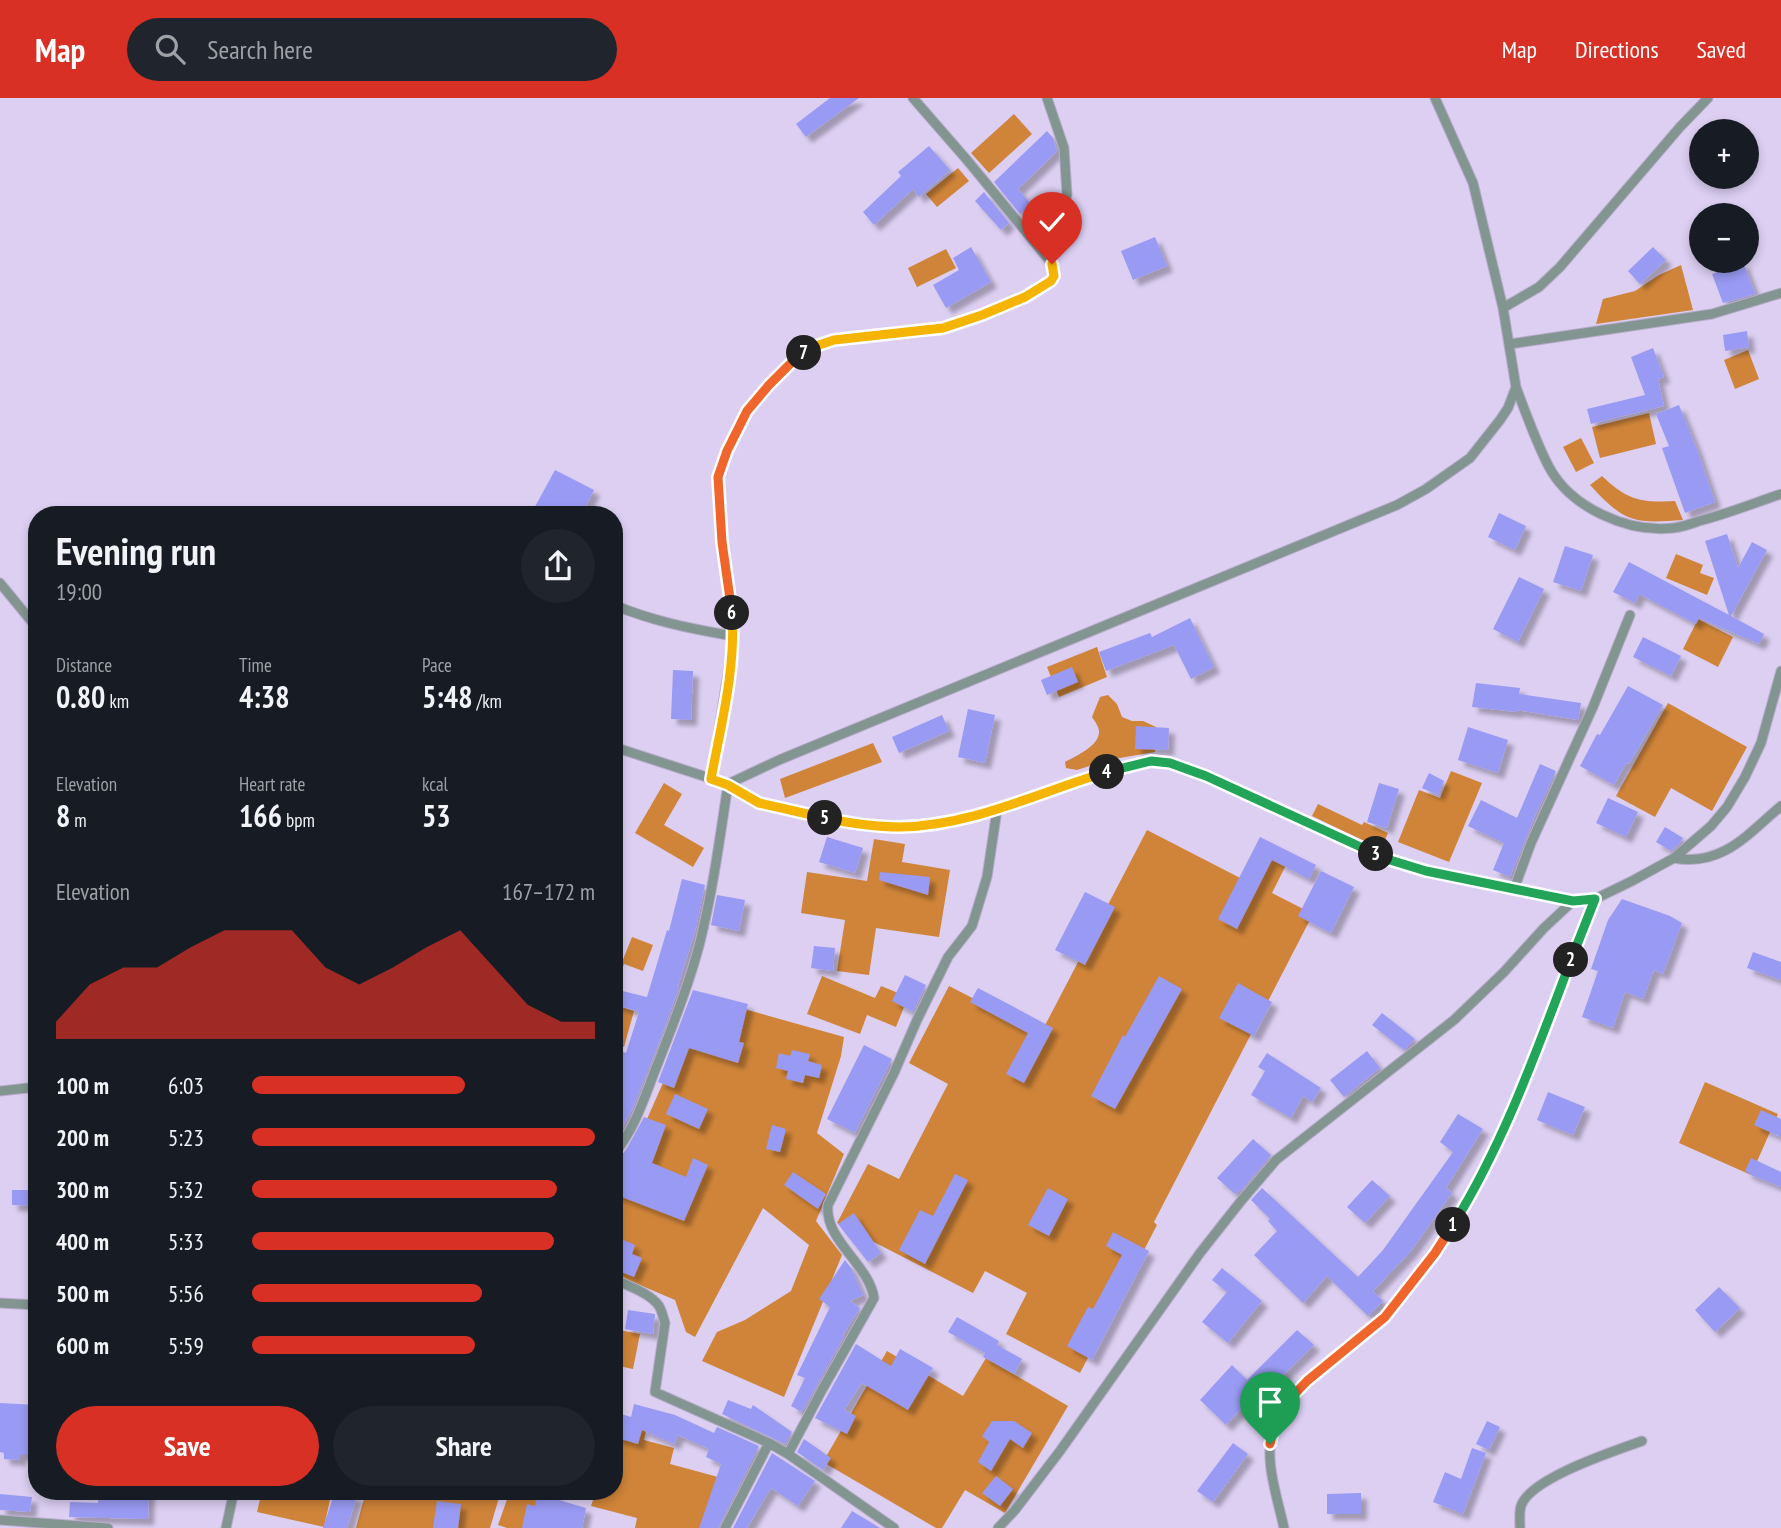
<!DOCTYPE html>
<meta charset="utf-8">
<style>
body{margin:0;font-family:"PT Sans Narrow",sans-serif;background:#20242c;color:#f1f3f6;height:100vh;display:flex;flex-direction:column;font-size:26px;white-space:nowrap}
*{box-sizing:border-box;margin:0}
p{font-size:23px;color:#9ea1a6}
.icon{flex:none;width:38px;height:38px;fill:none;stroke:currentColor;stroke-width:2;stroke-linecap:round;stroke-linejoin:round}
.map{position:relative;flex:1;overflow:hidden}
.side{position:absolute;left:28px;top:408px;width:595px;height:994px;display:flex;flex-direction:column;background:#171b24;border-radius:28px;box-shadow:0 4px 10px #0003}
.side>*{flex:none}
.fabs{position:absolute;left:1689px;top:21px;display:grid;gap:14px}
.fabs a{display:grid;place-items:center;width:70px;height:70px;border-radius:50%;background:#171b24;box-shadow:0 4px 10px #0003;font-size:35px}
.pin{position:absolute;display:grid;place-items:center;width:60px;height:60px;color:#fff;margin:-72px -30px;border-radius:50% 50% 50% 0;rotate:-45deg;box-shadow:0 0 7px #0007}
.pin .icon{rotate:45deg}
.km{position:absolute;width:35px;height:35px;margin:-18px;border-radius:50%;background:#222;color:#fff;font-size:19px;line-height:35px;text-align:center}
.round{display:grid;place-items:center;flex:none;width:74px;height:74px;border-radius:37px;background:#20242c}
.head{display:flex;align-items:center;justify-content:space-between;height:119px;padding:0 28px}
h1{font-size:38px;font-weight:800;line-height:52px}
.metrics{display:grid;grid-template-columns:repeat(3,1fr);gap:10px;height:119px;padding:7px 28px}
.metrics div{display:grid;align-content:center}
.metrics b{font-size:30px;font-weight:800}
.metrics small{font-size:19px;font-weight:400}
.metrics p{font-size:19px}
.chart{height:196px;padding:14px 28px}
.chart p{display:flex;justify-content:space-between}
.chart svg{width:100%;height:126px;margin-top:7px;fill:#d93025;opacity:.7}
.cta{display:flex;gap:14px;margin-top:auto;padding:14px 28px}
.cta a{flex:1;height:80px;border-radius:42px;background:#d93025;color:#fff;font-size:28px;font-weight:800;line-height:80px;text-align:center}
.cta a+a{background:#20242c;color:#f1f3f6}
ul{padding:0 28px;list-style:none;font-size:23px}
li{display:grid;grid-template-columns:112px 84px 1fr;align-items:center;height:52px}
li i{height:18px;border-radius:9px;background:#d93025}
header{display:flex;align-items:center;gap:42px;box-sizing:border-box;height:98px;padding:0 35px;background:#d93025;color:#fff}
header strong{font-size:33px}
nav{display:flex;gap:38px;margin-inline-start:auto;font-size:24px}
.search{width:490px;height:63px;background:#20242c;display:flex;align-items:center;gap:18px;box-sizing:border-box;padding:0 24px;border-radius:38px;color:#9ea1a6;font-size:26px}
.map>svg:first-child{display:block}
</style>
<header>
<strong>Map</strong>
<div class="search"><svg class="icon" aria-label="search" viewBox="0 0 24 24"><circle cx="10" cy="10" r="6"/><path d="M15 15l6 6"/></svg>Search here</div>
<nav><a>Map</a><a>Directions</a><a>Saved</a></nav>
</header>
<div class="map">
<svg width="1781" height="1430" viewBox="0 0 1781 1430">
<defs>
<filter id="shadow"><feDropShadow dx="6" dy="6" stdDeviation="2" flood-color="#0004"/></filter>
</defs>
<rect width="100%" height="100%" fill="#dccff2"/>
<path fill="#cf8439" d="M1014,16L1032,36L989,75L971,55Z
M958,70L969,83L937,109L926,96Z
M946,151L956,170L917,189L908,170Z
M1681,167L1693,212L1596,226L1603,201L1635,193L1659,177Z
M1748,252L1759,281L1735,291L1724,262Z
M1649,315L1656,346L1600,360L1592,329Z
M1581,340L1594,365L1576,374L1563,349Z
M1602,378C1627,402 1641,405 1675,403L1683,422C1633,426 1624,424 1590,387Z
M1676,456L1703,467L1700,475L1714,480L1707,497L1666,480Z
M1698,521L1733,539L1718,569L1683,551Z
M1097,549L1107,579L1059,599L1047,569Z
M1108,597L1117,606L1122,619L1132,623H1143L1156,629L1155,654L1108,662L1077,672L1066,670L1065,664C1076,658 1099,648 1099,634C1099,628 1095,624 1092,619L1100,599Z
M1668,605L1747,649L1712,713L1671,690L1655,719L1616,698Z
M873,645L882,664L785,700L780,681Z
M1451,673L1482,685L1449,764L1398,744L1419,692L1440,700Z
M664,685L682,696L664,727L704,750L693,769L635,735Z
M1318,706L1362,727L1364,724L1388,735L1381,751L1312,718Z
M1147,732L1244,782L1261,751L1287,765L1272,795L1313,816L1154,1124L1157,1127L1080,1275L1006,1236L1027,1195L985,1173L973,1195L837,1125L868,1066L899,1081L948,986L909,965L949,888L1041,935Z
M874,741L905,746L902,764L950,772L939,839L876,830L869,877L837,873L845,822L801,815L807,774L867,783Z
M632,839L653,847L643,873L624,866L614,891V862L622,864Z
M822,878L875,900L881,888L908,899L896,929L867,917L860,936L807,916Z
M701,899L844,939L841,958L817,1035L844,1056L816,1123L842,1157L784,1299L702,1263L717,1234L745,1222L791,1193L809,1147L763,1110L695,1239L686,1234L675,1202L614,1176V1079L628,1064Z
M614,907L634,913L624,949L614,947Z
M1705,984L1778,1016L1751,1077L1679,1045Z
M614,1231L640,1236L633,1271L614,1267Z
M887,1253L963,1298L986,1260L1068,1308L1005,1415L965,1392L942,1430H936L823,1364Z
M614,1320L647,1328L644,1342L674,1350L670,1366L718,1379L704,1430H635L637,1420L591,1408L596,1393H614Z
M262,1393H332L324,1429L257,1414Z
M366,1393H501L490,1430H356Z
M510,1393H540L530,1430H507L498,1427Z"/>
<path fill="#999af3" filter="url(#shadow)" d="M830,0H859L806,39L796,26Z
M1047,33L1053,40L1057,53L1018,91L1031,106L1020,116L994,84Z
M929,48L950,72L919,99L913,91L874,127L863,114L901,78L898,74Z
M984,94L1009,125L1001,132L975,103Z
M1155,139L1167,168L1133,182L1121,153Z
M971,149L991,184L946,210L933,187L959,172L953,160Z
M1653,149L1666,162L1640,186L1628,173Z
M1743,164L1755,196L1723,205L1712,176Z
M1747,233L1749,249L1725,253L1723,237Z
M1653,250L1664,279L1658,281L1664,308L1591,326L1587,311L1645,297L1631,259Z
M1679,307L1696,349L1715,404L1685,415L1662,350L1669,348L1656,316Z
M555,372L594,392L582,416H531Z
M1499,415L1526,428L1515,452L1488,439Z
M1727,436L1738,470L1752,444L1767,452L1731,518L1764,536L1759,546L1699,520L1696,526L1639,496L1635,505L1613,494L1629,464L1729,517L1705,443Z
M1565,448L1593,457L1581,493L1553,484Z
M1519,479L1544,491L1518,544L1493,531Z
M1190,520L1214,569L1191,581L1174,547L1106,573L1099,554L1150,535L1152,539Z
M1643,539L1681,558L1671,578L1633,559Z
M1072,569L1078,584L1047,597L1041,582Z
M673,572L693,573L691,622L671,621Z
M1476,585L1520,590L1519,596L1581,605L1578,622L1517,612V614L1472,609Z
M1628,588L1663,607L1629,666L1626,665L1614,687L1580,668L1597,636L1600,637Z
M968,611L995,617L985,665L958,659Z
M942,617L949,633L899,655L892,639Z
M1136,628L1169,630L1168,652L1135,651Z
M1468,629L1508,642L1498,675L1458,662Z
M1540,666L1556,673L1535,718L1510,779L1493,772L1504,745L1468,728L1481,702L1517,720Z
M1429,675L1444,683L1438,697L1422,690Z
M1379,685L1399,691L1387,730L1367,724Z
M1608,700L1638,714L1626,739L1596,725Z
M1665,729L1683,740L1679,746L1671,753L1656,744Z
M827,739L863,750L855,775L819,764Z
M1260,739L1316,767L1309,781L1272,762L1237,831L1218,821Z
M1321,773L1354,789L1331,835L1298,818Z
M880,774L930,779L928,797L879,782Z
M682,781L705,787L696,830L678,888L679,889L662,937L632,1012L614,1044V965L618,952L626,955L639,914L614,906V891L647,899L667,832L669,833Z
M1085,794L1115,809L1085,867L1055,852Z
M717,797L745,802L739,833L711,827Z
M1622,801L1670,818L1682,825L1663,876L1654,872L1643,901L1625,894L1613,930L1582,919L1598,873L1591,871L1608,822Z
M814,848L835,850L833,873L811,870Z
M1753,854L1781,864V882L1747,870Z
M905,877L926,887L913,914L892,903Z
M1159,878L1182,891L1115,1011L1091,998L1123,937L1125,939Z
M1238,885L1272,904L1254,938L1219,920Z
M978,890L1053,930L1024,985L1006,976L1028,935L970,904Z
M693,892L748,906L739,944L744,945L738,965L689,950L674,990L658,984Z
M1382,915L1415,941L1404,952L1372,927Z
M864,947L892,961L855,1035L827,1021Z
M792,952L810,956L808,963L822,967L819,980L805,977L803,985L786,981L788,973L776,970L779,955L790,958Z
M1367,953L1380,970L1344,999L1330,982Z
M1267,955L1321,990L1312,1004L1303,998L1291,1020L1251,997L1265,973L1258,969Z
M1548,994L1585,1009L1573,1037L1537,1022Z
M675,996L708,1011L699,1031L666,1016Z
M1761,1012L1781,1021V1039L1754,1027Z
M1458,1016L1483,1031L1446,1090L1452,1095L1411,1153L1373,1193L1383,1203L1368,1218L1327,1178L1303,1205L1254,1157L1277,1133L1268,1123L1270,1121L1251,1102L1262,1090L1358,1179L1383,1152L1453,1054L1440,1044Z
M644,1019L666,1027L652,1065L686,1079L693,1060L708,1067L684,1123L614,1096V1063L619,1061L627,1050Z
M772,1027L786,1031L780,1054L766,1051Z
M1253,1041L1271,1057L1241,1093L1240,1092L1235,1096L1217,1080Z
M1751,1060L1781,1074V1089L1751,1077L1745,1073Z
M793,1074L826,1096L818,1111L784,1087Z
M955,1076L968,1082L925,1166L899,1152L920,1112L933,1118Z
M1372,1082L1390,1098L1365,1125L1347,1109Z
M1048,1090L1068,1101L1049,1138L1028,1127Z
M12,1092H37V1108L12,1107Z
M854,1115L881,1155L868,1164L838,1126Z
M1113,1134L1149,1153L1092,1262L1067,1248L1088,1209L1093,1211L1122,1157L1106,1148Z
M619,1140L635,1147L632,1156L642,1160L634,1179L614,1171V1153Z
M845,1162L851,1170L863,1197L850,1203L860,1210L843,1237L844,1238L802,1314L791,1308L805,1280L797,1277L830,1209L819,1201Z
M1222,1170L1262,1203L1228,1245L1202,1224L1227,1194L1212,1182Z
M1719,1189L1740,1210L1715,1234L1695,1212Z
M628,1212L655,1216L653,1236L625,1231Z
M957,1219L999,1243L997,1247L1022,1261L1014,1276L983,1259L985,1255L948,1234Z
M1297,1232L1314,1247L1273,1287L1268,1282L1226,1327L1200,1302L1232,1267L1247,1282Z
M856,1246L891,1268L900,1251L933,1270L908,1312L862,1285L844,1312L856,1318L847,1336L815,1320Z
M728,1302L751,1311L753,1307L792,1334L785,1346L722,1316Z
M0,1305L37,1307V1322H30L28,1357H20V1362L4,1361V1355L0,1354Z
M634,1306L675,1317L714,1335L717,1329L759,1348L718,1430H699L721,1366L706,1359L709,1351L678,1337L674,1346L642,1332L638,1346L614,1339V1314L631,1319Z
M992,1323H1014L1032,1335L1023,1350L1010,1341L991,1373L978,1364L989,1344L982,1338Z
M1487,1323L1500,1329L1489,1352L1476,1346Z
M804,1341L831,1360L823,1372L797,1354Z
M1233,1345L1248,1356L1213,1404L1197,1393Z
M1472,1350L1486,1355L1463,1416L1433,1404L1445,1374L1461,1381Z
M772,1355L815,1383L798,1408L771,1390L747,1430H733Z
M996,1378L1013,1391L1000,1408L982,1395Z
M99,1393H149L148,1421L69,1419L70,1404L98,1405Z
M335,1393H341L357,1398L347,1430H323Z
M538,1393H556L555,1401L586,1410L582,1430H522L527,1406L535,1408Z
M1361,1395V1416H1327V1396Z
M0,1396L32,1399L30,1414L0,1412Z
M437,1403L461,1406L458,1430H433Z
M852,1413L880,1430H841Z"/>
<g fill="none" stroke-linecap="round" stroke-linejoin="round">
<g stroke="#b8accb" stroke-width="11">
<path id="service" d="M913,0L967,62L1045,157
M1503,210L1539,189L1560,169L1680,29L1708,0
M1510,246L1712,216L1781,195
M1516,289C1526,316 1536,344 1549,369C1571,410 1628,435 1673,430C1682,429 1691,426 1699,423C1727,416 1754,405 1781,396
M0,485L37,530
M614,507C652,523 692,531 733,538
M614,649L728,686L759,705L834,721L888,729L922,728L977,718L1126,669L1151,663L1170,665L1206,678L1390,762L1426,773L1573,803L1595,801L1632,783L1674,760L1711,728L1727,709L1745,679L1761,645L1781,573
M711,681L733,544L730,501L721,444L718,379L727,353L747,313L769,287L791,265L807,254L819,247L834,242C870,239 906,237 941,231C960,227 1043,195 1053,180C1058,172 1050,163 1045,157L1061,126L1067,96L1064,50L1047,0
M728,686L779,662L1397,407L1426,391L1470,360L1500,322L1508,310L1516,289L1503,210L1473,85L1435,0
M1674,760C1722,769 1748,736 1781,708
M1514,791L1531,745L1593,609L1630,517
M0,993L37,989
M614,1056C635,1031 644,1000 656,970C672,929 689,887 700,844C713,792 720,739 728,686
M614,1181C628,1188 650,1195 659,1208C662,1213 663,1219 665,1225L655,1294L769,1345L788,1356L894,1430
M0,1205L37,1207
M788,1356L822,1292L874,1200C869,1166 824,1142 828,1107L894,975L917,922L948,859L972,828L987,779L997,712
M0,1422L108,1430
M226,1430L234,1393
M725,1430L769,1345
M998,1430L1015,1412L1060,1353L1200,1155L1241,1103L1276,1062L1454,922L1504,874L1544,830L1573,803
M1284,1430C1277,1397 1262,1359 1275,1326C1293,1280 1349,1253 1384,1220C1393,1211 1400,1200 1407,1191C1417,1178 1428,1166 1437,1153C1508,1046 1547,920 1595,801
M1520,1430C1520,1423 1519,1414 1521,1408C1530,1380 1615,1353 1642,1343"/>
</g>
<use href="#service" stroke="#829591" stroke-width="9"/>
</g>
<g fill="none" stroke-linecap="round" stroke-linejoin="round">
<g stroke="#fff" stroke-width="14">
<path id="split-1" d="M1270,1346L1275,1326L1287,1304L1307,1283L1385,1219L1435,1155L1453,1127"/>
</g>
<g stroke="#fff" stroke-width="14">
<path id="split-2" d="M1453,1127C1504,1045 1537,952 1571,862"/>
</g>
<g stroke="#fff" stroke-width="14">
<path id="split-3" d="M1376,756L1390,762L1426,773L1573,803L1595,801L1571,862"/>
</g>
<g stroke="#fff" stroke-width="14">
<path id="split-4" d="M1107,674L1151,663L1170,665L1206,678L1376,756"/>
</g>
<g stroke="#fff" stroke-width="14">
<path id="split-5" d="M825,720C849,725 875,729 900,729C972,728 1039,694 1107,674"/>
</g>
<g stroke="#fff" stroke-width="14">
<path id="split-6" d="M732,515C736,570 721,627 711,681L728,687L759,705L825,720"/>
</g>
<g stroke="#fff" stroke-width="14">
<path id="split-7" d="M732,515L722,444L718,379L727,353L747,313L769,287L791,265L804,255"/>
</g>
<g stroke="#fff" stroke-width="14">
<path id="split-8" d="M804,255L819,247L834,242L943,230L982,217L1025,199L1051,183L1054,178L1052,166"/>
</g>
<use href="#split-1" stroke="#f0652b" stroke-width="9"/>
<use href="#split-2" stroke="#22a559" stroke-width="9"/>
<use href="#split-3" stroke="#22a559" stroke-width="9"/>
<use href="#split-4" stroke="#22a559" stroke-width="9"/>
<use href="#split-5" stroke="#f5b400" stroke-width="9"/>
<use href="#split-6" stroke="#f5b400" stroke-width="9"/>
<use href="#split-7" stroke="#f0652b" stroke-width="9"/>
<use href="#split-8" stroke="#f5b400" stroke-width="9"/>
</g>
</svg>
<div class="fabs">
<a>+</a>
<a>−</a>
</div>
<div class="pin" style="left:1270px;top:1346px;background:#1e9e55"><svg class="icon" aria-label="arrive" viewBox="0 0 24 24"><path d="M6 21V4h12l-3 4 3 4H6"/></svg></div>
<div class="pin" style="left:1052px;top:166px;background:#d93025"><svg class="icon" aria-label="check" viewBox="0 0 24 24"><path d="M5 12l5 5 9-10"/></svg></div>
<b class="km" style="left:1453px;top:1127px">1</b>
<b class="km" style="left:1571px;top:862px">2</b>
<b class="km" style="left:1376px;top:756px">3</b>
<b class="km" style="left:1107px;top:674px">4</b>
<b class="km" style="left:825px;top:720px">5</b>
<b class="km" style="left:732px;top:515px">6</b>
<b class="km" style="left:804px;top:255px">7</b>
<section class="side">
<div class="head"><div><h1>Evening run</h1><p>19:00</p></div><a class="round"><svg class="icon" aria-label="share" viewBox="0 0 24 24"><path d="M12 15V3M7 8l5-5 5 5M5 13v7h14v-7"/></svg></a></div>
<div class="metrics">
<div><p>Distance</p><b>0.80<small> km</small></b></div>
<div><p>Time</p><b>4:38</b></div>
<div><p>Pace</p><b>5:48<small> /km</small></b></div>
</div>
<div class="metrics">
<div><p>Elevation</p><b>8<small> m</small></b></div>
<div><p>Heart rate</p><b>166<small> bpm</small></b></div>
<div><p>kcal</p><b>53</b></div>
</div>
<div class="chart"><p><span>Elevation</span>167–172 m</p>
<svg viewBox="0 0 160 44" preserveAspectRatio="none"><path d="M0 44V38L10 25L20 19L30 19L40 12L50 6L60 6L70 6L80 19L90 25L100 19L110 12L120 6L130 19L140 32L150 38L160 38V44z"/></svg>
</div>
<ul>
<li><b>100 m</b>6:03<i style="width:62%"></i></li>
<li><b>200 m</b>5:23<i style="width:100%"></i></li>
<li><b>300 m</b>5:32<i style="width:89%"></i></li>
<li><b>400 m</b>5:33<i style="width:88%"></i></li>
<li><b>500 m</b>5:56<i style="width:67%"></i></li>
<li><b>600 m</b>5:59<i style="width:65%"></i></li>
</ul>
<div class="cta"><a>Save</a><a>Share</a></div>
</section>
</div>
